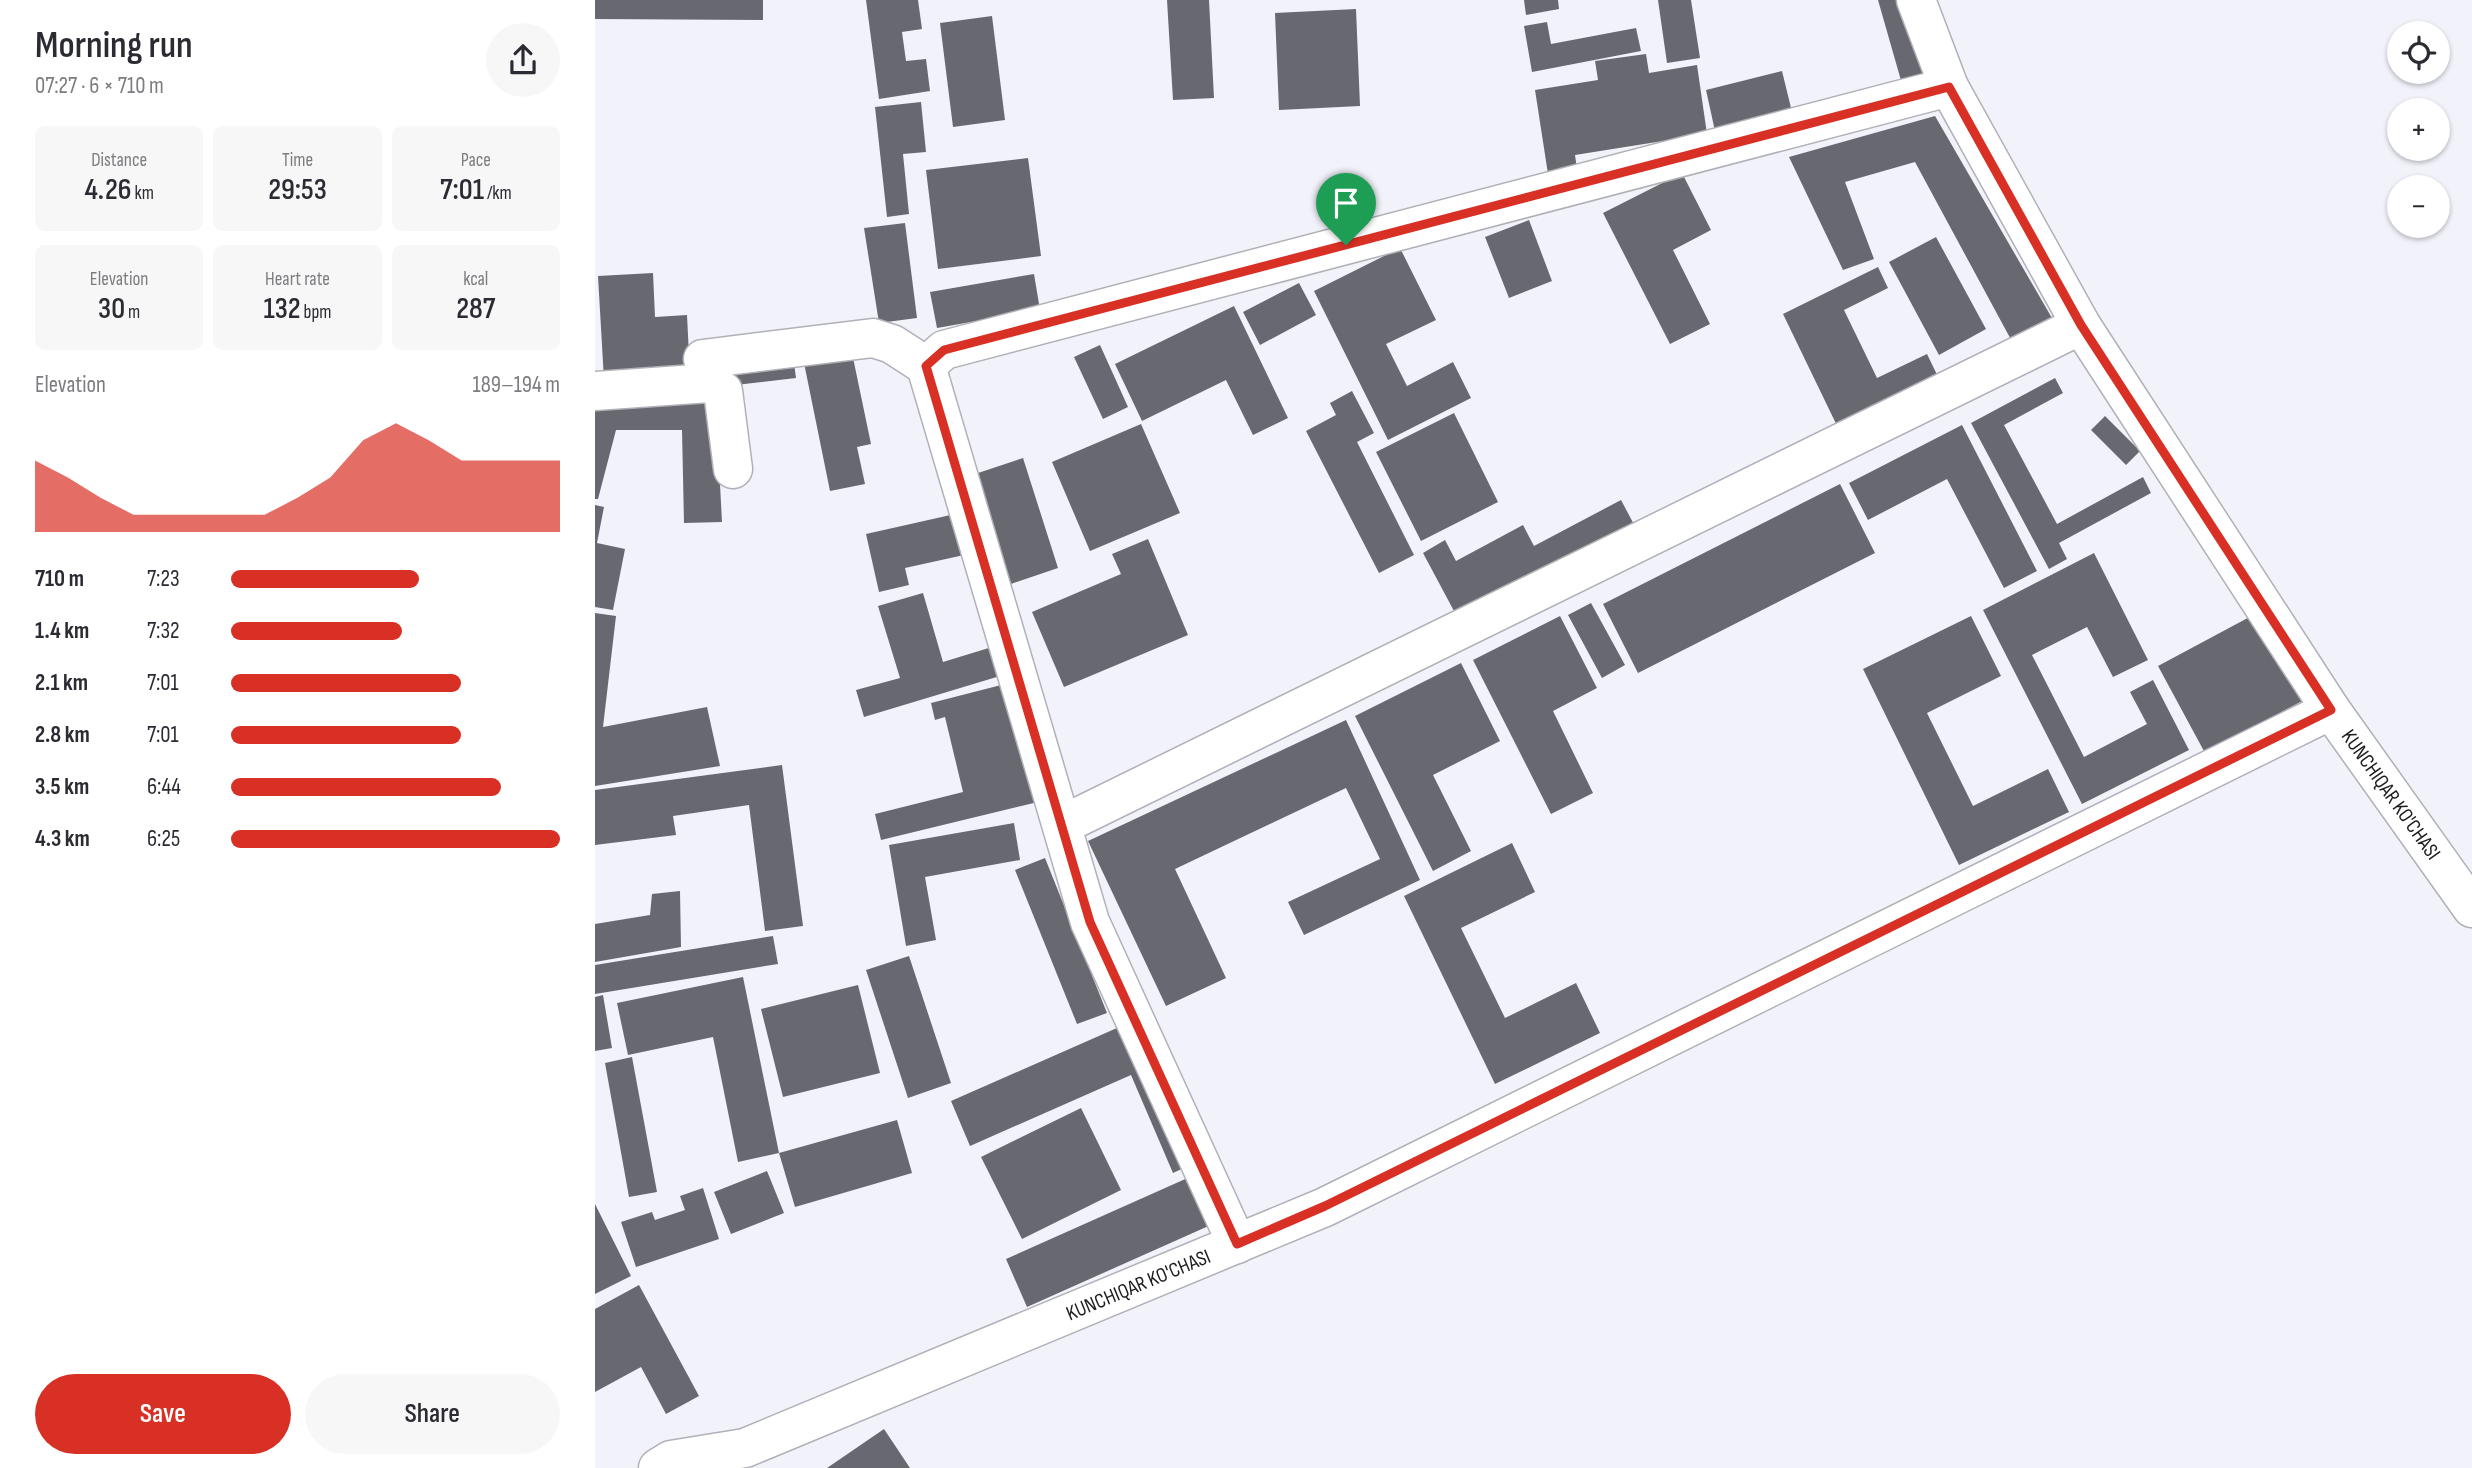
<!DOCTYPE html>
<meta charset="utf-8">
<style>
body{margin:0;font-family:"Sofia Sans Condensed",sans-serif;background:#f7f7f7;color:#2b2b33;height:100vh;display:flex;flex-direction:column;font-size:26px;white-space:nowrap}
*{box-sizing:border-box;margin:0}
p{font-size:23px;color:#7c7c81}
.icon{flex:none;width:38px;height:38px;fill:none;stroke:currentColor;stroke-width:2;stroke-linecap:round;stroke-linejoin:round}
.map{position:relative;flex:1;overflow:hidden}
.sheet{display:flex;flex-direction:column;background:#fff;width:595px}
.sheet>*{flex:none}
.fabs{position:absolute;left:1792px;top:21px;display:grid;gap:14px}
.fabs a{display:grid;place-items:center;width:63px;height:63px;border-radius:50%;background:#fff;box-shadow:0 2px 5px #0004;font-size:35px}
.pin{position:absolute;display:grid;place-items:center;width:60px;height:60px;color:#fff;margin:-72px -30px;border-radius:50% 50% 50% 0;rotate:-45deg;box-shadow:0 0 7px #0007}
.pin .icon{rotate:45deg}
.round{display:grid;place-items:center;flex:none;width:74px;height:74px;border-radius:37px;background:#f7f7f7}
.head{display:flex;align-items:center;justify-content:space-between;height:119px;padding:0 35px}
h1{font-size:38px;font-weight:600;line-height:52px}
.metrics{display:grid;grid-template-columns:repeat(3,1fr);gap:10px;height:119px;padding:7px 35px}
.metrics div{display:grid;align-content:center;border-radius:10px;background:#f7f7f7;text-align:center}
.metrics b{font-size:30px;font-weight:600}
.metrics small{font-size:19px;font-weight:400}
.metrics p{font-size:19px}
.chart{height:196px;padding:14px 35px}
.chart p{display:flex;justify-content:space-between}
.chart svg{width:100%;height:126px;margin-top:7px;fill:#d93025;opacity:.7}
.cta{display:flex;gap:14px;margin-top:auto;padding:14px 35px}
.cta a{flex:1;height:80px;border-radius:42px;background:#d93025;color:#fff;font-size:28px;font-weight:600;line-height:80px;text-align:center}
.cta a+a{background:#f7f7f7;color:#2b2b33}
ul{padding:0 35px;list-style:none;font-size:23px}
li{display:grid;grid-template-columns:112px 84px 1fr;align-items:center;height:52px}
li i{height:18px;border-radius:9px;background:#d93025}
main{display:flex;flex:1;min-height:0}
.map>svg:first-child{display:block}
</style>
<main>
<section class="sheet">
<div class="head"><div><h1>Morning run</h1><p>07:27 · 6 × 710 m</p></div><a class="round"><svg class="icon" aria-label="share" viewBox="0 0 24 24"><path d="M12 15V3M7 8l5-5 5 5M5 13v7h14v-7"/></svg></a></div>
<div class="metrics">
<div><p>Distance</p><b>4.26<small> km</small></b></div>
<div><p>Time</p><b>29:53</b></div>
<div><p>Pace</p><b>7:01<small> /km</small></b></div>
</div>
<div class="metrics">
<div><p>Elevation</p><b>30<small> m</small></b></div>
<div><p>Heart rate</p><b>132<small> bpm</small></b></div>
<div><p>kcal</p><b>287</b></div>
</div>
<div class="chart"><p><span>Elevation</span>189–194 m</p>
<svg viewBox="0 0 160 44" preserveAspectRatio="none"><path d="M0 44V19L10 25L20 32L30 38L40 38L50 38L60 38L70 38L80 32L90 25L100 12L110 6L120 12L130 19L140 19L150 19L160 19V44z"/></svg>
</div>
<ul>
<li><b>710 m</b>7:23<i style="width:57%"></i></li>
<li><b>1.4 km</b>7:32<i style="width:52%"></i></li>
<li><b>2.1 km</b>7:01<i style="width:70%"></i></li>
<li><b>2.8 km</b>7:01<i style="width:70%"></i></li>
<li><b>3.5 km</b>6:44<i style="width:82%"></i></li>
<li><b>4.3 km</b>6:25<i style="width:100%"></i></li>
</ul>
<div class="cta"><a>Save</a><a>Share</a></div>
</section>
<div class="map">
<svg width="1877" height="1468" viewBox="0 0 1877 1468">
<rect width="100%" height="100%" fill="#f1f2fa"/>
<path fill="#686970" d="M0,0H168V20L0,19Z
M271,0H323L327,29L307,32L311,61L331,59L335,91L284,99Z
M572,0H614L619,98L578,100Z
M929,0H963L964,9L931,15Z
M1063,0H1096L1105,58L1072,63Z
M1283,0H1310L1332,77L1307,84Z
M761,9L765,106L684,110L680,13Z
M397,16L410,120L358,127L345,23Z
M952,22L956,44L1041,28L1046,51L937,72L929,26Z
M1051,54L1054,73L1102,65L1112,134L980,155L982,169L953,174L940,90L1003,80L1000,61Z
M1187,71L1197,112L1120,131L1111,90Z
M326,102L331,152L308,154L314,214L292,217L280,107Z
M1340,116L1461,325L1420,347L1320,162L1250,182L1279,259L1248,270L1194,157Z
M433,158L446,256L343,269L331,170Z
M1087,173L1116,230L1078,250L1115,324L1075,344L1008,213Z
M934,220L957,281L914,298L890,237Z
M310,223L322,318L284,323L269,228Z
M1341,237L1391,329L1344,355L1294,262Z
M805,248L841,320L791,344L812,386L858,362L876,398L793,440L719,291Z
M1283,267L1293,288L1249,310L1282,378L1332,354L1347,385L1246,434L1188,314Z
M58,273L60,317L92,315L95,375L9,380L3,276Z
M439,274L445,310L342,328L335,292Z
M704,283L721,315L665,345L648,312Z
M639,306L693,418L658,435L631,380L547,421L520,364Z
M505,345L533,407L508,419L479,357Z
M256,348L276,444L262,447L270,484L235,491L208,358Z
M198,356L201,378L123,387L120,365Z
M1460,378L1468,393L1409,425L1462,524L1548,477L1556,493L1464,543L1472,559L1454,569L1376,423Z
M120,390L127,522L89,523L87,430H21L3,499H0V394Z
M757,391L779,433L762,442L819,555L784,573L711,431L741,415L735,403Z
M859,413L903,502L826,541L781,452Z
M1510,416L1545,451L1531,465L1496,430Z
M546,424L585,513L495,551L457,462Z
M1367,425L1442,571L1409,588L1352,479L1273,520L1254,483Z
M428,458L463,568L416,584L380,474Z
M1245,484L1280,553L1043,673L1008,604Z
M1026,500L1043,532L867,626L828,553L850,540L861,561L928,525L939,546Z
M0,505L9,507L2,543L30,549L18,610L0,607Z
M360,514L369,555L310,568L314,585L284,592L271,534Z
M553,539L593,635L469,687L437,612L526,574L517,554Z
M1499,553L1553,660L1518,677L1492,627L1437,655L1489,757L1552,724L1535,692L1558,680L1594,750L1487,804L1388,610Z
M328,593L348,662L397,647L405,676L269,717L261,690L305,678L283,606Z
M996,603L1030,665L1007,678L973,615Z
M0,613L21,616L8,727L112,707L125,766L0,786Z
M1662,613L1709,700L1610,753L1563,666Z
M965,616L1002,688L958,711L998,793L956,814L878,660Z
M1376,616L1406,676L1332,713L1378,806L1453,769L1474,812L1364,865L1268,669Z
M866,663L905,741L838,775L876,851L838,871L760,716Z
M414,683L443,802L286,840L280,814L368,792L350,717L340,720L336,703Z
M751,720L825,880L709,935L693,902L785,859L751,788L580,869L631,978L571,1006L493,841Z
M187,765L208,926L170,931L154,805L78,816L81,835L0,845V790Z
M419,823L425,860L330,877L341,940L311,946L294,845Z
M917,843L940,892L866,928L910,1018L981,983L1005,1033L900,1084L809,896Z
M450,858L512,1013L482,1024L420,870Z
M85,891L86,947L0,962V924L55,915L57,894Z
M178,936L183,964L0,994V965Z
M314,956L356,1083L313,1098L271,970Z
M148,977L184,1153L143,1162L118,1037L33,1055L22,1003Z
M263,985L285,1073L188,1097L166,1009Z
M8,995L17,1048L0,1051V997Z
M531,1024L593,1166L578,1173L536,1075L375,1146L356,1101Z
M37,1057L62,1192L34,1197L10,1063Z
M486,1108L526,1190L427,1239L386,1157Z
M302,1120L317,1173L200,1207L184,1153Z
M172,1171L189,1213L136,1234L119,1192Z
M597,1176L618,1224L432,1307L411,1259Z
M108,1188L124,1239L41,1267L26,1222L57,1212L60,1220L90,1210L85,1196Z
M0,1204L36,1276L0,1294Z
M44,1285L104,1396L71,1414L46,1367L0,1392V1309Z
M289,1429L315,1468H232Z"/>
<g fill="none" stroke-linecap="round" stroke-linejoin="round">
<g stroke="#b0b1b8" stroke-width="41">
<g id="minor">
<path d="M1321,0L1354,87"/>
<path d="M114,383L108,359L278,338L297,344L331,366"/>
<path d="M0,391L114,383L128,391L138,469"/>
<path d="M467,825L1486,325"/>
<path d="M642,1244L495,922L331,366L349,350L1354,87L1486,325L1736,710"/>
<path id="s1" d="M63,1468L76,1460L150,1448L730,1207L1736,710L1877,908"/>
</g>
</g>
<use href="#minor" stroke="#fff" stroke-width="38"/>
</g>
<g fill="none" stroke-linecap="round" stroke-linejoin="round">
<g stroke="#fff" stroke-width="14">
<path id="route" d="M1354,87L1486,325L1736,710L730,1206L642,1244L495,922L331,366L349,350Z"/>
</g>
<use href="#route" stroke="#d93025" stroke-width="9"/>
</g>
<g text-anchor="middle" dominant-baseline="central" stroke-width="5" stroke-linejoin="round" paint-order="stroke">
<g font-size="21" fill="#1d1d20" stroke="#fff">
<text stroke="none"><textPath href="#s1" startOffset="1944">KUNCHIQAR KO'CHASI</textPath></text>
<text stroke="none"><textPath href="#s1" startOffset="516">KUNCHIQAR KO'CHASI</textPath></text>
</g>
</g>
</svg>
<div class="fabs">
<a><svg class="icon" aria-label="locate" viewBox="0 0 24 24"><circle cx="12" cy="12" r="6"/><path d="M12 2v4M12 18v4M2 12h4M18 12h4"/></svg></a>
<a>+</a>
<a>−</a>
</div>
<div class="pin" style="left:751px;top:245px;background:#1e9e55"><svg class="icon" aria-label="arrive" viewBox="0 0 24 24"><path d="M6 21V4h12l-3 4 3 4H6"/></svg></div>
</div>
</main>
